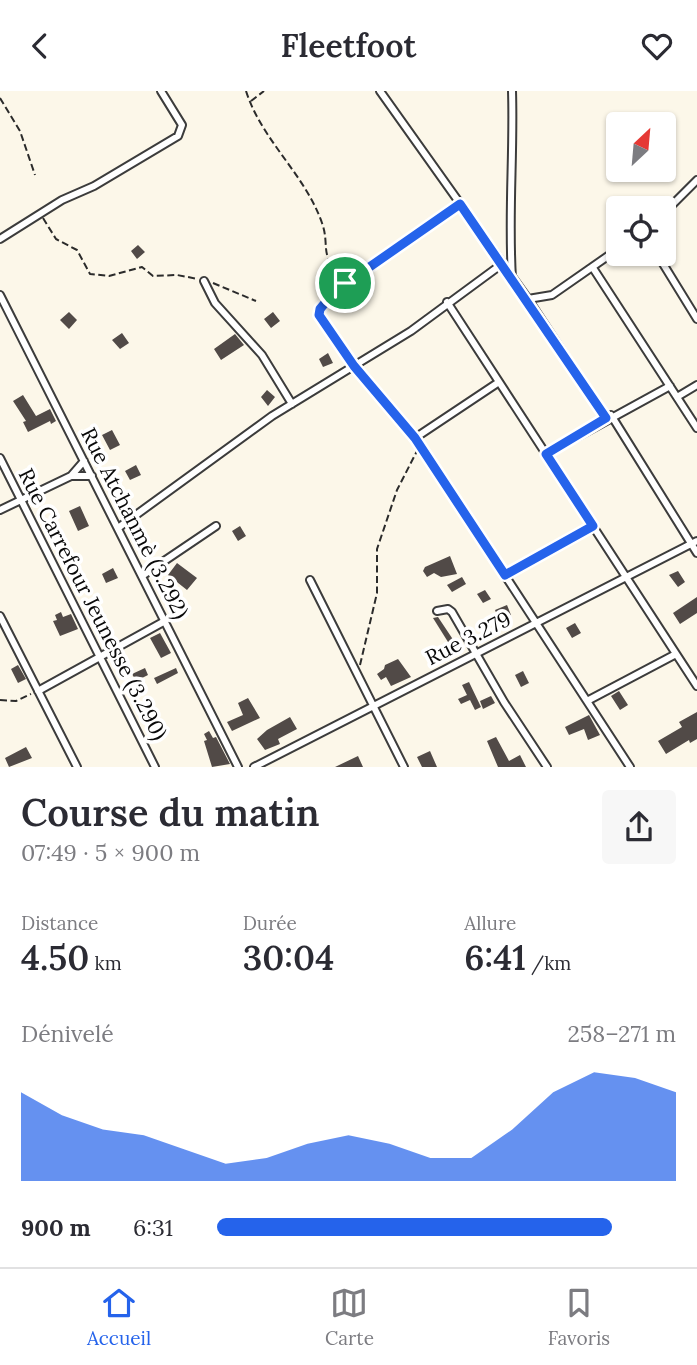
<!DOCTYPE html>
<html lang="fr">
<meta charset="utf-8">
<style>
body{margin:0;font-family:Lora,serif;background:#f7f7f7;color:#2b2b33;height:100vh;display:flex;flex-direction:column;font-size:26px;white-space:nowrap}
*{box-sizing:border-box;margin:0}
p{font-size:23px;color:#7c7c81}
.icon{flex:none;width:38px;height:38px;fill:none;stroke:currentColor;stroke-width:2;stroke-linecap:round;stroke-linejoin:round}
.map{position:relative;height:676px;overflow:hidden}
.panel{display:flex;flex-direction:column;background:#fff;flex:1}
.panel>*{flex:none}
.needle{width:46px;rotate:26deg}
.tools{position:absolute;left:606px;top:21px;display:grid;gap:14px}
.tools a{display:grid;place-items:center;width:70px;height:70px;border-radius:7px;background:#fff;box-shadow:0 2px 5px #0004;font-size:35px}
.pin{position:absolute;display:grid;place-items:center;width:60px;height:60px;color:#fff;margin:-30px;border:4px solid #fff;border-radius:50%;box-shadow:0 2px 7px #0007}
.round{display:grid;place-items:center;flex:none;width:74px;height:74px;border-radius:7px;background:#f7f7f7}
.headline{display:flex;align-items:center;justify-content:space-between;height:119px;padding:0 21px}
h1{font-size:38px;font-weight:600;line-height:52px}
.metrics{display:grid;grid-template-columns:repeat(3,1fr);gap:10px;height:119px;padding:7px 21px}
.metrics div{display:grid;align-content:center}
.metrics b{font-size:35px;font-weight:600}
.metrics small{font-size:19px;font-weight:400}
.metrics p{font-size:19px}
.chart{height:196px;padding:14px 21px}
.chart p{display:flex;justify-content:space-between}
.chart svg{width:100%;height:126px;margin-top:7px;fill:#2563eb;opacity:.7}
ul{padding:0 21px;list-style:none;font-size:23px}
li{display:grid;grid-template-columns:112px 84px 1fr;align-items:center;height:52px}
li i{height:18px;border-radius:9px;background:#2563eb}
header{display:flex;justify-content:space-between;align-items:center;height:91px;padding:0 21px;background:#fff;font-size:32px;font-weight:600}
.tab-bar{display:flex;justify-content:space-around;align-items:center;height:98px;border-top:2px solid #e1e1e2;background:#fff;font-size:19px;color:#7c7c81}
.tab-bar a{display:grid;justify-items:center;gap:4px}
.tab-bar .active{color:#2563eb}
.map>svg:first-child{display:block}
</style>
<header><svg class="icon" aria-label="back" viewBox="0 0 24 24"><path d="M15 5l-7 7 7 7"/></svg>Fleetfoot<svg class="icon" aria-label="heart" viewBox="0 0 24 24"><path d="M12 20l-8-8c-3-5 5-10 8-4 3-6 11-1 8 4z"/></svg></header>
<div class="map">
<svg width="697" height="676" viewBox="0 0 697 676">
<rect width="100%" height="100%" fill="#fcf7e9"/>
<path fill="#514a47" d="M138,154L145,161L137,168L131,160Z
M69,221L77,229L69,238L60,229Z
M273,221L280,230L271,237L264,228Z
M122,242L129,252L120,258L112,249Z
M235,243L244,254L221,269L214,258Z
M328,262L333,272L323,276L319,268Z
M267,299L275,306L268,315L261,306Z
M23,304L36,325L50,318L56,330L51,333L50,330L28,341L23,331L26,330L13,310Z
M112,339L120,354L110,359L102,344Z
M136,374L141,384L130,389L125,380Z
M80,415L89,435L78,440L69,420Z
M240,435L246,445L238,450L232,440Z
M450,465L457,483L441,486L434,482L427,486L423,480L425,476Z
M177,472L197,487L187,499L168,484Z
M113,477L118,487L106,492L102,483Z
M678,480L685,491L678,496L669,484Z
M462,486L466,493L452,501L447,494Z
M485,499L491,508L483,512L477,503Z
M697,506V522L680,533L673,522Z
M507,514L511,524L499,529L495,519Z
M61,521L63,526L71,523L78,538L60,545L53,530L57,529L55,524Z
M438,526L458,556L453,559L433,527Z
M575,532L581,542L572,547L566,537Z
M160,542L171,562L161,567L150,547Z
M398,568L411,586L391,595L386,586L381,589L377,583L384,578L385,574Z
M18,574L26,588L18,592L11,578Z
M145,577L148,584L136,590L132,583Z
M176,577L178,582L157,593L154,587Z
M523,580L529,592L521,596L515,584Z
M469,591L481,616L475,619L470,609L461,613L458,608L467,604L462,594Z
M619,600L628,614L620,619L611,605Z
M491,605L495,612L483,618L480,610Z
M248,607L260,627L232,640L227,631L243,624L238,612Z
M697,621V648L690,652L689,649L666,663L658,650L682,636L679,631Z
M589,624L600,644L588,649L584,638L569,644L565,636Z
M290,626L297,638L278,648L280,653L265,659L257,648L267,639Z
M209,640L213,647L216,646L230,673L212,676L204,650L207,649L204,643Z
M496,646L509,670L520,664L526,676H498L487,650Z
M26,656L32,667L9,676L5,667Z
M430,660L437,676H422L417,666Z
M358,665L363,676H335Z"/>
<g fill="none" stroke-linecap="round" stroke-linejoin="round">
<g stroke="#3c3c3c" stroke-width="10">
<path id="minor" d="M380,0L528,208L606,327
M512,0C514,62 508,124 512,187
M460,113L335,200L320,218L319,224L354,275L420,354L630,676
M663,123L697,89
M0,148L62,109L94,95L178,45L182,34L161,0
M657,163L697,228
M593,177L697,337
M204,190L215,212L262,264L292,313
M0,204L238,676
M528,208L552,204L618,158
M447,211L697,595
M677,306L697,294
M611,324L697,462
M415,347L499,291
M546,363L670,295
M0,367L155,676
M71,385H92
M0,419L71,385L84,370
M118,437L272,325L411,240L502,173
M505,483L593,435
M142,485L216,435
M310,489L404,676
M437,520L448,518L452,521L504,611L547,676
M0,525L77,676
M38,600L165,530
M587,610L676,563
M254,676L697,450"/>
</g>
<path stroke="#2b2b2b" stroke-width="2" stroke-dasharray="7 3.5" stroke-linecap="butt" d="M246,0C262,50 305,83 322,132C330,155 319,162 340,186
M0,7L20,40L35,84
M251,10L264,0
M43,127L56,148L77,159L90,183L109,185L142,176L153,185L177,184L198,188
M213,192L256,210
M360,574L377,502V458L397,399L417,360
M0,609L16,610L31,603"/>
<use href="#minor" stroke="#fff" stroke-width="6"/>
</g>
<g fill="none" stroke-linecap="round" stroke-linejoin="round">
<g stroke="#fff" stroke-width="14">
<path id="route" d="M460,113L606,327L546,363L593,435L505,484L415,347L354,275L319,224L320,218L335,200Z"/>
</g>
<use href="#route" stroke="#2563eb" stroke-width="9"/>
</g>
<g text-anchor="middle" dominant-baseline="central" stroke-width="7" stroke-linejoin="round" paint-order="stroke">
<g font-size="21" fill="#090909" stroke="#fff">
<text transform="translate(135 432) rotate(63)">Rue Atchanmè (3.292)</text>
<text transform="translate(93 513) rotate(63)">Rue Carrefour Jeunesse (3.290)</text>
<text transform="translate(468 547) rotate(-27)">Rue 3.279</text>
</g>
</g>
</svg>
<div class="tools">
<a><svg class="needle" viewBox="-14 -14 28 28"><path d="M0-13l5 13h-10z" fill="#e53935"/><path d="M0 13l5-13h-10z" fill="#7c7c81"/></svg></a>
<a><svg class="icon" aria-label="locate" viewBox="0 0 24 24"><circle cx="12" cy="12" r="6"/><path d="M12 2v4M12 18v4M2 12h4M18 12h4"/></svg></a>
</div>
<div class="pin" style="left:345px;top:192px;background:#1e9e55"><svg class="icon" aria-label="arrive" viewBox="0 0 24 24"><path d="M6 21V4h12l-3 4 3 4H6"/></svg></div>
</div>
<section class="panel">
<div class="headline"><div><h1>Course du matin</h1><p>07:49 · 5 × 900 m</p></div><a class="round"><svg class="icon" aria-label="share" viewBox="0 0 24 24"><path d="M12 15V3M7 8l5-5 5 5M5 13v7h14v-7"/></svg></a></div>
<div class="metrics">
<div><p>Distance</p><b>4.50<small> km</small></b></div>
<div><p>Durée</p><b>30:04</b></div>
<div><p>Allure</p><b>6:41<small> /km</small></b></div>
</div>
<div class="chart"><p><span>Dénivelé</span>258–271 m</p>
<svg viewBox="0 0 160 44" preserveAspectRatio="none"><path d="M0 44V13L10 21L20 26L30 28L40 33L50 38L60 36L70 31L80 28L90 31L100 36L110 36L120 26L130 13L140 6L150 8L160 13V44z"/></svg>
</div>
<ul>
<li><b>900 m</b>6:31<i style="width:86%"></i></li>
</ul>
</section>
<nav class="tab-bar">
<a class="active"><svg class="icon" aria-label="home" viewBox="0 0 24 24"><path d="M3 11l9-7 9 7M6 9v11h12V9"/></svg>Accueil</a>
<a><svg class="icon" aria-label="map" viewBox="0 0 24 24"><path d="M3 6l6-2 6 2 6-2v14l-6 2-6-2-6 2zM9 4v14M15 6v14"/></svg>Carte</a>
<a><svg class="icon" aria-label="saved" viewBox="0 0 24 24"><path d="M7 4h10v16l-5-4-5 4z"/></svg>Favoris</a>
</nav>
